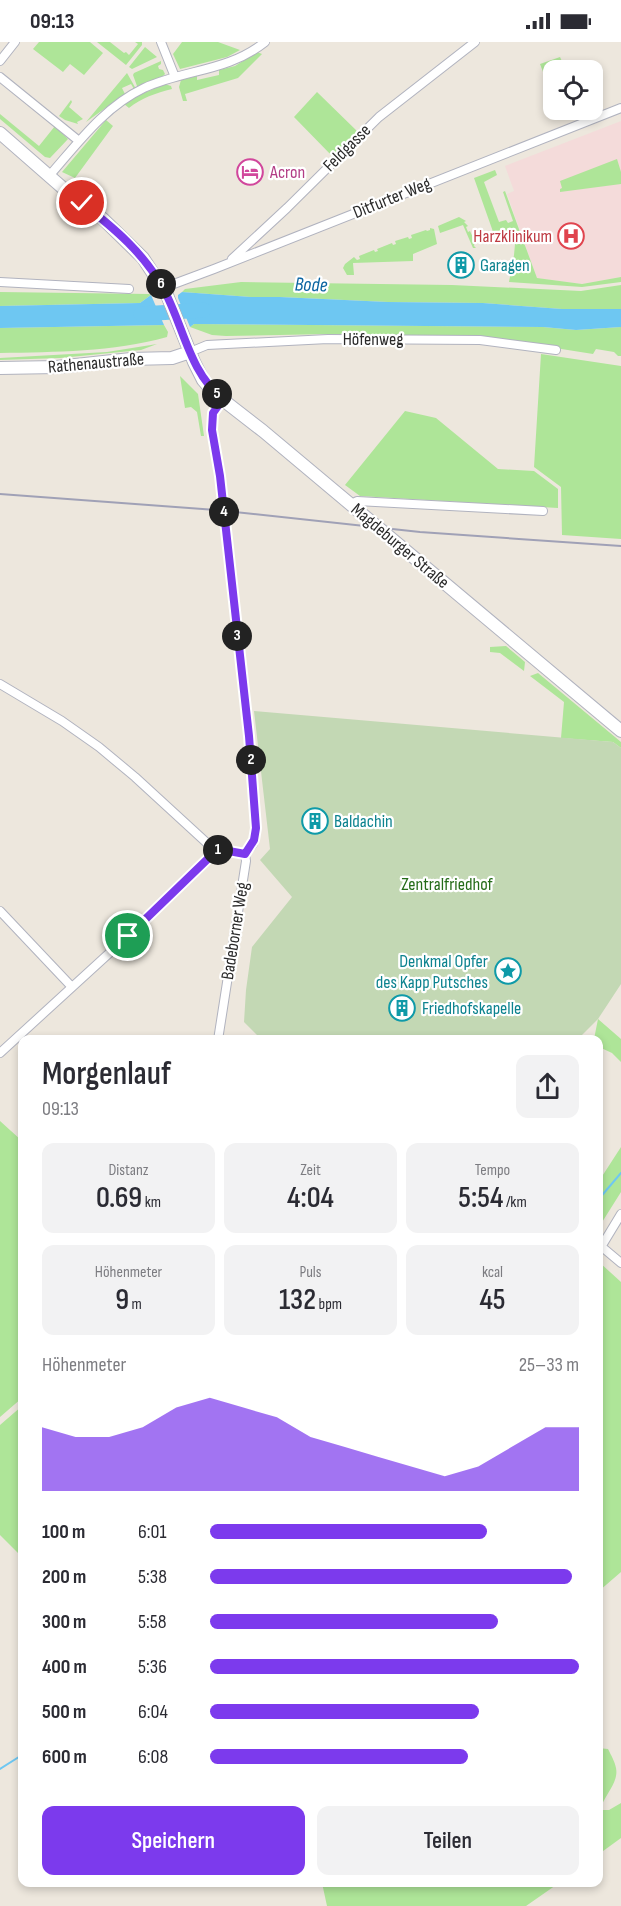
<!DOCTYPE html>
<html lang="de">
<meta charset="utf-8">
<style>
body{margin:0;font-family:"Sofia Sans Condensed",sans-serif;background:#f2f2f3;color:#2b2b33;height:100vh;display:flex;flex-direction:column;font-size:22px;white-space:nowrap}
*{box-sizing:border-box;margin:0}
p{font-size:20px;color:#7c7c81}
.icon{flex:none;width:33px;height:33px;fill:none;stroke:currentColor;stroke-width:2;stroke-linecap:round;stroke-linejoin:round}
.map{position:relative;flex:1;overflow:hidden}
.side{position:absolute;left:18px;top:993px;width:585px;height:852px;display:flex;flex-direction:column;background:#fff;border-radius:12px;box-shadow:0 3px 9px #0003}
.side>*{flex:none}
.fabs{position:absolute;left:543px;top:18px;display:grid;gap:12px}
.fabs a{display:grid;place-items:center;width:60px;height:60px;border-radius:12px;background:#fff;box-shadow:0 3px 9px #0003;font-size:30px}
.pin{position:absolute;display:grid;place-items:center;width:51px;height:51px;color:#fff;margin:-26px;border:3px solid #fff;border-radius:50%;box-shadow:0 2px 6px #0007}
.km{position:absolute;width:30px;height:30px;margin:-15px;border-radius:50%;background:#222;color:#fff;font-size:16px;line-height:30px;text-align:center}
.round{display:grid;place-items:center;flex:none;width:63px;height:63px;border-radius:12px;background:#f2f2f3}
.headline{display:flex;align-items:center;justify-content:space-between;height:102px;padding:0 24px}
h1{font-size:33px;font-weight:600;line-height:45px}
.stats{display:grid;grid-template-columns:repeat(3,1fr);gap:9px;height:102px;padding:6px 24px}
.stats div{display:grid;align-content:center;border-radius:12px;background:#f2f2f3;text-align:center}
.stats b{font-size:30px;font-weight:600}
.stats small{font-size:16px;font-weight:400}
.stats p{font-size:16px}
.chart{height:168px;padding:12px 24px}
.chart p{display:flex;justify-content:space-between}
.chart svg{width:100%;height:108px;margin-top:6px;fill:#7c3aed;opacity:.7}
.primary-button{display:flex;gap:12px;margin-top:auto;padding:12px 24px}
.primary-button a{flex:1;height:69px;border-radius:12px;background:#7c3aed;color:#fff;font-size:24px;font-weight:600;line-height:69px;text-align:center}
.primary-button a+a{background:#f2f2f3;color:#2b2b33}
ul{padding:0 24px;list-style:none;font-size:20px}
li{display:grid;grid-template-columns:96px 72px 1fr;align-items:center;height:45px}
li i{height:15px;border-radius:8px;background:#7c3aed}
.status{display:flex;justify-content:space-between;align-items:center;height:42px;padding:0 30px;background:#fff;direction:ltr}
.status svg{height:16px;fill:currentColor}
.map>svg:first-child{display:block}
</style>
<div class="status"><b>09:13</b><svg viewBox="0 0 49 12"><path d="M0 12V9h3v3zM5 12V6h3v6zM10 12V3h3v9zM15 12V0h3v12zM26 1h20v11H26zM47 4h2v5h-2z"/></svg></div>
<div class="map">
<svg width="621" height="1864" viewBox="0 0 621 1864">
<rect width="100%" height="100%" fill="#ede7dd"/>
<path fill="#f4dbda" d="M621,79V235L582,242L537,236L507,152L514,149L505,124Z"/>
<path fill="#aee598" d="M39,0H90L103,11L84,33L70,22L63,30L33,7Z
M97,0H110L124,11L126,10L129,13L138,2L135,0H142V3L126,23Z
M182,0H218L240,8L227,15L180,27L173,12Z
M145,5L157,15L132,27L129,25Z
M257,10L262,12L238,36L185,52L187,59H183L179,45L181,38L197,34V38L219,33V28L235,24Z
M560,15L566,28H554L553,50L551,51L540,22Z
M161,19V22L158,24L159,27L163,28L165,32L163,34L140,44H137L133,33L134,31Z
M127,31L136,47H134L131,42L122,46L125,52L86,80Z
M165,42L171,44L172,47C156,51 141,56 129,66L124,62L137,54Z
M317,50L358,90L333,115L294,75Z
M71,58L72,60L69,65L83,77L77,80L78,82L65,78L59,74Z
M0,72L39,104L55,84L68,97L50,116L45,115L0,77Z
M106,78L113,84L75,136L62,130Z
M617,117L621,130V142L560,150V147L562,146L560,139Z
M495,128L497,133L484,140L499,180L506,178L508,181L513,179L503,150L505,149L537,236L582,242L621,235V240L582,245L509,240L514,213L515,202L512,195L497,201L474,136Z
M459,175L466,179L464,180L468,184L466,185L468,190L470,189L475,200L474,204L476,206H473L463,183L440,191L438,184Z
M430,186L434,187L437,202L413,212V219L353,221L354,233H347L343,226L345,222L354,215L357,218L360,217L359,214L374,208L375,210L378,209L377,207L392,201L393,203L396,202L395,199L408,195L409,197L412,196L411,193L426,188L427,189L430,188Z
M241,240L452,243L581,249L621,243V267H562L483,261L388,260L280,255H251L182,250L185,247Z
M0,250L149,252L151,253L140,261L0,264Z
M194,282L543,285L576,288L621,285V314H618L614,310L596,307L593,312L480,294L330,292L226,294L212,293L190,285Z
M164,283L168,290L167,295C112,310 56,310 0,311V286Z
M157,302L141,308L60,316L0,318V316L107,310Z
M541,312L621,324V497L562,493L561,445L534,425Z
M180,334L198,352L204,394H201L197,370L191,365L185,366Z
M405,369L436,376L498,427L534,429L558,447V466L360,454L345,443Z
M506,604L525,620L524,629L500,611L490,610V605Z
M538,631L621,700V706L613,700L561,696L564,660L530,634Z
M598,977L621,997V1020L612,1011L599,1005L598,998L594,997Z
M0,1079L21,1098L22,1097V1356L0,1375Z
M621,1105V1150L599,1185V1139Z
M599,1220L621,1240V1530L599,1549Z
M22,1364V1515L0,1493V1383Z
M598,1706L608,1707C611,1713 615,1720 616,1726C619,1741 604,1753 600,1768H609L621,1761V1796L599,1812Z
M322,1841V1840L559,1841L526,1864H327Z"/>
<path fill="#c3d8b4" d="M254,669L613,700L621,706V942L598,977L578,997H261L244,980L246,948L252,905L292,855L260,818L270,807Z"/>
<path fill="#6ec7f2" d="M182,250L251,255H280L388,260L483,261L562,267H621V285L576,288L543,285L194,282L190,285L178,256V253Z
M151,253L164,283L0,286V264L140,261Z"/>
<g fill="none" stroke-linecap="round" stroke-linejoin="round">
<path stroke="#6ec7f2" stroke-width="2" d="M598,1158L621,1131
M0,1727L22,1713"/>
<path stroke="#6ec7f2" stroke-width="15" d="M141,272L204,268"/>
<g stroke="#b1b3bf" stroke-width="10">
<path id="minor" d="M161,0L175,35
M0,19L15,0
M0,35L79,99
M49,134C78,101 104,65 144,46C186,27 227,30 265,0
M232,217L287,166L379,75L475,0
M0,240L129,247
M163,246L214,227L621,66
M190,310L207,303L328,297L480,298L556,308
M351,462L357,459L543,469
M0,642L62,679L99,705L135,735L208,802L218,808L245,812
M0,869L71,944
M218,998L246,819L245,812L253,802L256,789L249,694L220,434L212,388L213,371L223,357
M0,1011L128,894L218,808
M602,1205L621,1221
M598,1210L621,1172"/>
</g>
<g stroke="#b1b3bf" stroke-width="14">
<path id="secondary" d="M0,91L64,147L103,177L143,216L167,253L194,320L203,338L214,351L263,389L621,689
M0,326L57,325L131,317L172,316L190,310"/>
</g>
<use href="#minor" stroke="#fff" stroke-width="8"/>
<use href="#secondary" stroke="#fff" stroke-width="12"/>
<path stroke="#a0a1b6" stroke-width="2" d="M0,452L216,468L420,490L621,504"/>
</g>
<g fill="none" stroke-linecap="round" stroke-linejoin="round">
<g stroke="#fff" stroke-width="12">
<path id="route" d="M82,161C114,186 145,212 164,248C184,285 189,330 223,357L213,371L212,388L220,434L249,694L256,786L254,798L245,812L218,807L128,894"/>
</g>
<use href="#route" stroke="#7c3aed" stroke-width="8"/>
</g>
<defs>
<g id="hotel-ring" transform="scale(1.35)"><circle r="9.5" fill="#fff" stroke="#d1479c" stroke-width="1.5"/><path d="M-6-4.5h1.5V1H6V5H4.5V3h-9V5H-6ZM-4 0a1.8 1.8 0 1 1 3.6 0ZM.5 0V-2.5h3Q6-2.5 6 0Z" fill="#d1479c"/></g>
<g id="hospital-ring" transform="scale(1.35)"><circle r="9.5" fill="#fff" stroke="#e0444e" stroke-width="1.5"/><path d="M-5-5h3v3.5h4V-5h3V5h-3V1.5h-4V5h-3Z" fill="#e0444e"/></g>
<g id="building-ring" transform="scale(1.35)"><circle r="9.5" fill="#fff" stroke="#0f9aa8" stroke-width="1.5"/><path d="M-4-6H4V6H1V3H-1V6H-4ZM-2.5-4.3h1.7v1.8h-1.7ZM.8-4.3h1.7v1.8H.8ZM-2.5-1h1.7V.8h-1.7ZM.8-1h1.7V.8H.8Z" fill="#0f9aa8"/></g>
<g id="sight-ring" transform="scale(1.35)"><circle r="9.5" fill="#fff" stroke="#0f9aa8" stroke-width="1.5"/><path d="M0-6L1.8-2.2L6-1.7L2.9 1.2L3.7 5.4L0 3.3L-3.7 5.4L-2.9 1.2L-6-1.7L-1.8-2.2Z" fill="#0f9aa8"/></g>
</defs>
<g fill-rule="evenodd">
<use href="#hotel-ring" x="250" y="130"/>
<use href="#hospital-ring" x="571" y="194"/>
<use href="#building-ring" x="461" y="223"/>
<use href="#building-ring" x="315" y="779"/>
<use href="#sight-ring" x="508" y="929"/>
<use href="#building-ring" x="402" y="966"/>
</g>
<g text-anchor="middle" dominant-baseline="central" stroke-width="4.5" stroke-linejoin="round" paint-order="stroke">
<g font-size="18" fill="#2b2b2b" stroke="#fff">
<text transform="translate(347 106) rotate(-45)">Feldgasse</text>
<text transform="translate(392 156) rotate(-22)">Ditfurter Weg</text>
<text x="373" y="297">Höfenweg</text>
<text transform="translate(96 321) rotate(-5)">Rathenaustraße</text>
<text transform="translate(400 504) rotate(40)">Magdeburger Straße</text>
<text transform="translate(235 889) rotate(-81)">Badeborner Weg</text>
</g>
<g font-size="18" fill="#b23c85" stroke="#fff" text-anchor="start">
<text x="270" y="130">Acron</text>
</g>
<g font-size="18" fill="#be3a42" stroke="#fff" text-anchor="end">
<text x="552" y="194">Harzklinikum</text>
</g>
<g font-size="18" fill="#0d838f" stroke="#fff" text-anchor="start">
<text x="480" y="223">Garagen</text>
<text x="334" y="779">Baldachin</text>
<text x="488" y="919" text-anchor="end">Denkmal Opfer<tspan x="488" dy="21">des Kapp Putsches</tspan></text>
<text x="422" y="966">Friedhofskapelle</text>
</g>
<g font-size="18" fill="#246b18" stroke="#fff">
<text x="447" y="842">Zentralfriedhof</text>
</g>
<g font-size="20" font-style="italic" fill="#0a64a1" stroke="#fff">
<text transform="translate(311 243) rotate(2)">Bode</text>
</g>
</g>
</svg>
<div class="fabs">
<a><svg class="icon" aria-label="locate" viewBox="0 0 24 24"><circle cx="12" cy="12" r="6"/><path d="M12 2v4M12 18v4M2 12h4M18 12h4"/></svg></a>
</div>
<div class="pin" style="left:128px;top:894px;background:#1e9e55"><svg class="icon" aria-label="arrive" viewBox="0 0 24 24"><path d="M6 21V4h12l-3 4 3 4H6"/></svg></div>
<div class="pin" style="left:82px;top:161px;background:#d93025"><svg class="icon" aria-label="check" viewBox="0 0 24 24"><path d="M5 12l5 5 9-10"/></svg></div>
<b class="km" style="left:218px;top:808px">1</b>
<b class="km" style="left:251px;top:718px">2</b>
<b class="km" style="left:237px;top:594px">3</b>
<b class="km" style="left:224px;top:470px">4</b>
<b class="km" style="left:217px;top:352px">5</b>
<b class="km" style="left:161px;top:242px">6</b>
<section class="side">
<div class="headline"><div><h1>Morgenlauf</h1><p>09:13</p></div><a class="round"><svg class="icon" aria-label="share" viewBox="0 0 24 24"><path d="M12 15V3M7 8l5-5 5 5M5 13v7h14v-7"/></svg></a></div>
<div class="stats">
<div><p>Distanz</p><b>0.69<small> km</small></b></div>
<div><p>Zeit</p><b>4:04</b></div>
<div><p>Tempo</p><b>5:54<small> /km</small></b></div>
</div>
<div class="stats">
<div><p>Höhenmeter</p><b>9<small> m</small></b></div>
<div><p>Puls</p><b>132<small> bpm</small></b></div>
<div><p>kcal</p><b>45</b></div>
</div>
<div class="chart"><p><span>Höhenmeter</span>25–33 m</p>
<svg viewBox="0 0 160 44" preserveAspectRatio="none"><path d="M0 44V18L10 22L20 22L30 18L40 10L50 6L60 10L70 14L80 22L90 26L100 30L110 34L120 38L130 34L140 26L150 18L160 18V44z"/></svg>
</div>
<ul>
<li><b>100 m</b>6:01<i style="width:75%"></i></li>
<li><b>200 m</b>5:38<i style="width:98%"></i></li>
<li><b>300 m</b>5:58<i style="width:78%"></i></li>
<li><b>400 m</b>5:36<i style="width:100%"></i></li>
<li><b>500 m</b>6:04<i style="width:73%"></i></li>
<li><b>600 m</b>6:08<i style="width:70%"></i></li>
</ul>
<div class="primary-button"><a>Speichern</a><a>Teilen</a></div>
</section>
</div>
